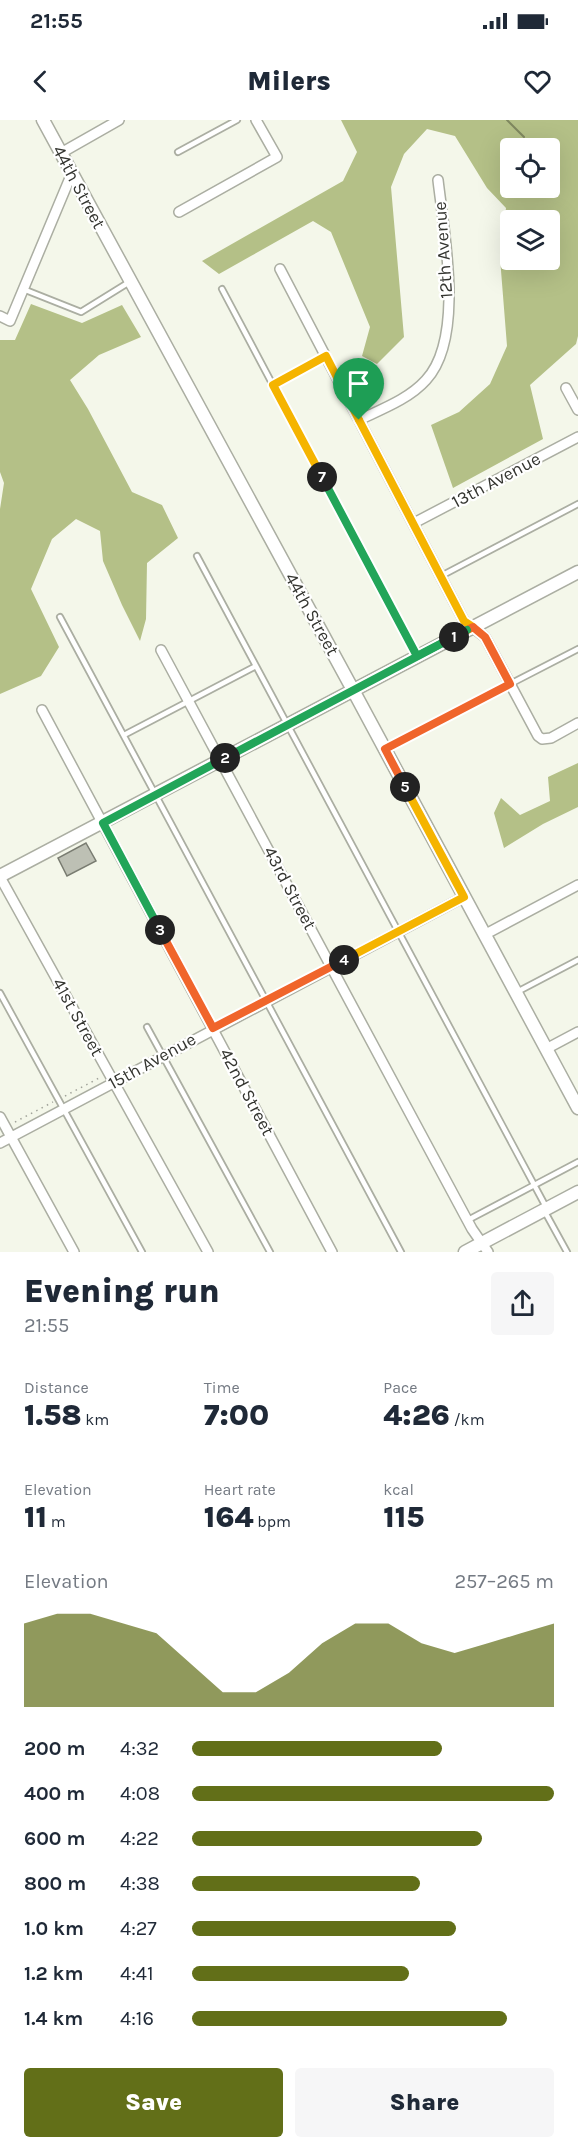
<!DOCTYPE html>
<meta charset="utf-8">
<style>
body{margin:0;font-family:Karla,sans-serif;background:#f6f6f7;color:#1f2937;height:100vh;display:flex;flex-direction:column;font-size:22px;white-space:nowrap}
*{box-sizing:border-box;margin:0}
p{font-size:20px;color:#747a83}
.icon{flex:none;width:33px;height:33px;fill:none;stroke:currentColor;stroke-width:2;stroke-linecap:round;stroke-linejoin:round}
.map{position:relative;height:1132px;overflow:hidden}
.panel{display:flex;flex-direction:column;background:#fff;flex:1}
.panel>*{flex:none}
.tools{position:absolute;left:500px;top:18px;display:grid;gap:12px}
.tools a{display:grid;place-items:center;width:60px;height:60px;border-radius:6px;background:#fff;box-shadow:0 6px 24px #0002;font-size:30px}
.pin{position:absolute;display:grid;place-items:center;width:51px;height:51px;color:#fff;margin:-62px -26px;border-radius:50% 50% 50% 0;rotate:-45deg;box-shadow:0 0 6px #0007}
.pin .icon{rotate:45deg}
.km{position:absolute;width:30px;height:30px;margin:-15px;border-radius:50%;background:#222;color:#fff;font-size:16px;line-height:30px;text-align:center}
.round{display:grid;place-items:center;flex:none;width:63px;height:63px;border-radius:6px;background:#f6f6f7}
.head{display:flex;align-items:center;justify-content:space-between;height:102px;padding:0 24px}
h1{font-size:33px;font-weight:800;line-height:45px}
.stats{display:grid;grid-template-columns:repeat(3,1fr);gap:9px;height:102px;padding:6px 24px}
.stats div{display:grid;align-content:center}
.stats b{font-size:30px;font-weight:800}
.stats small{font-size:16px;font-weight:400}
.stats p{font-size:16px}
.chart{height:168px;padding:12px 24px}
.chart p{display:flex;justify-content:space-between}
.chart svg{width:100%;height:108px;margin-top:6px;fill:#626f18;opacity:.7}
.action{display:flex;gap:12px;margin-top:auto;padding:12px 24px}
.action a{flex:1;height:69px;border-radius:6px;background:#626f18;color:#fff;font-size:24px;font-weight:800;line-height:69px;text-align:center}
.action a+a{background:#f6f6f7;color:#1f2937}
ul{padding:0 24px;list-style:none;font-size:20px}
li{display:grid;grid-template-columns:96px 72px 1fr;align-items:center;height:45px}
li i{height:15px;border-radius:8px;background:#626f18}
.status{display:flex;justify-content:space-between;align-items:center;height:42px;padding:0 30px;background:#fff;direction:ltr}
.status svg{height:16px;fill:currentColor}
header{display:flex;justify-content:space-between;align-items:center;height:78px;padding:0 24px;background:#fff;font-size:27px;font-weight:800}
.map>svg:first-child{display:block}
</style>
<div class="status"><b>21:55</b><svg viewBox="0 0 49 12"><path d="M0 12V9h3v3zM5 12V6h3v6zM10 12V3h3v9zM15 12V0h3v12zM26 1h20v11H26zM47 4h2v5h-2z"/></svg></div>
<header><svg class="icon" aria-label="back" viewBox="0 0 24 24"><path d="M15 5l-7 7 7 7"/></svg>Milers<svg class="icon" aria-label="heart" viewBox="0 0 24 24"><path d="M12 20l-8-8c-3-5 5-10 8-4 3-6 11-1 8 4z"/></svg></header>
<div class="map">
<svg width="578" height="1132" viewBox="0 0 578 1132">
<rect width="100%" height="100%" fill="#f4f7ea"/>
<path fill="#b4c087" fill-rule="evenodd" d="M341,0H578V216L576,224L530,265L543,319L453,368L431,305L459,292L490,264L507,226L500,138L506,88L487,68L455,16L427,9L404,34L391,67L404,217L377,244L362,236L370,207L331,112L313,101L219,154L202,141L343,61L357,32ZM549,28V68H510V28ZM549,100V140H510V100Z
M31,184L82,203L122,185L141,217L99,235L70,260L88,289L132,372L162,385L178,418L147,443L146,499L140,521L122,485L103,441L100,411L76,399L52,419L31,469L59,527L41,556L0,574V389L4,363L0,352V220H15Z
M578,643V687L543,704L504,728L494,693L501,678L520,695L550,681L548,657Z"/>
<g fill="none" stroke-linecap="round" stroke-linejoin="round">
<path stroke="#7f875f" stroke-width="2" d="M507,0L524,17"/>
</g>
<path fill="#bdc0b4" stroke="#797c71" stroke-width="1.5" d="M86,723L96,741L67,756L58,738Z"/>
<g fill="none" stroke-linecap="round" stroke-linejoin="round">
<g stroke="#abaea2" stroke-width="8">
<path id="service" d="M178,32L237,0
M23,169L81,192L131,161
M222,169L416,535
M273,265L326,236
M197,436L546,1087
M441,456L578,384
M60,497L401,1132
M124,615L256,546
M386,628L578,529
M517,872L578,840
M0,873L142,1132
M147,907L270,1132
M545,1092L567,1132
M468,1100L578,1042"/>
</g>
<g stroke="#abaea2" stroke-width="12">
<path id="minor" d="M61,33L119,0
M179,92L277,37L256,0
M280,149L464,501L485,517L538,616L542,619L551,618L578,603
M0,196L10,201L72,53
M566,268L578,290
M359,300C382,289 409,279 426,260C465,218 444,113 438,60
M414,403L578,317
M161,530L472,1109L488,1132
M42,590L332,1132
M0,757L208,1132
M484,815L578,765
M546,929L578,912
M0,997L74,1132
M0,1023L464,777"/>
</g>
<g stroke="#abaea2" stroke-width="15">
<path id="tertiary" d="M43,0L353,570L578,988
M0,756L578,452
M465,1132L578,1072"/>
</g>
<path stroke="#a1a39a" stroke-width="1.5" stroke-dasharray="1.5 4.5" stroke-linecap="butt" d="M65,976L101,957
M15,1002L53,982"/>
<use href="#service" stroke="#fff" stroke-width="4.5"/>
<use href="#minor" stroke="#fff" stroke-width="9"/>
<use href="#tertiary" stroke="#fff" stroke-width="12"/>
</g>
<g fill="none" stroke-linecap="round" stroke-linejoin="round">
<g stroke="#fff" stroke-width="12">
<path id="split-1" d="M359,300L464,501L473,507L454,517"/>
</g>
<g stroke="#fff" stroke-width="12">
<path id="split-2" d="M225,638L454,517"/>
</g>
<g stroke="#fff" stroke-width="12">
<path id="split-3" d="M160,810L103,703L225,638"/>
</g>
<g stroke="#fff" stroke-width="12">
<path id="split-4" d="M160,810L213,908L344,840"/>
</g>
<g stroke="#fff" stroke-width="12">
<path id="split-5" d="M344,840L464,777L405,667"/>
</g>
<g stroke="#fff" stroke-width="12">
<path id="split-6" d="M405,667L385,629L510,564L485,517L473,507L467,510"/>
</g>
<g stroke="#fff" stroke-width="12">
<path id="split-7" d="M322,357L417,536L467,510"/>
</g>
<g stroke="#fff" stroke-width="12">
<path id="split-8" d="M322,357L273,265L326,236L359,300"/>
</g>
<use href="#split-1" stroke="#f5b400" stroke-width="8"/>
<use href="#split-2" stroke="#22a559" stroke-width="8"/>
<use href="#split-3" stroke="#22a559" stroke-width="8"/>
<use href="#split-4" stroke="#f0652b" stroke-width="8"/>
<use href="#split-5" stroke="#f5b400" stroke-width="8"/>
<use href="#split-6" stroke="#f0652b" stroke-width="8"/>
<use href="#split-7" stroke="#22a559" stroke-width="8"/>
<use href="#split-8" stroke="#f5b400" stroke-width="8"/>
</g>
<g text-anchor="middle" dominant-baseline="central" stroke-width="4.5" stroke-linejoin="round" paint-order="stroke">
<g font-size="18" fill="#343530" stroke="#fff">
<text transform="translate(79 67) rotate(62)">44th Street</text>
<text transform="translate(443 130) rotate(-94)">12th Avenue</text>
<text transform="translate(496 360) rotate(-28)">13th Avenue</text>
<text transform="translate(312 494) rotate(61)">44th Street</text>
<text transform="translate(290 768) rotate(62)">43rd Street</text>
<text transform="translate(78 897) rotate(61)">41st Street</text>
<text transform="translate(152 941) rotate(-29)">15th Avenue</text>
<text transform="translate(247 972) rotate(62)">42nd Street</text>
</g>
</g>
</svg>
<div class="tools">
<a><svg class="icon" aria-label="locate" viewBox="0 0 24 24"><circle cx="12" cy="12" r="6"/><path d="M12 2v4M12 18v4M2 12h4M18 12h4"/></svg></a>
<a><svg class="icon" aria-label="layers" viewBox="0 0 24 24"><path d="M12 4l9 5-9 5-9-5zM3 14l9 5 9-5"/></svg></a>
</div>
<div class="pin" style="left:359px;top:300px;background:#1e9e55"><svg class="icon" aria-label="arrive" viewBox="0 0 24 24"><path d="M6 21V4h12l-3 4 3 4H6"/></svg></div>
<b class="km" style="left:454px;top:517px">1</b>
<b class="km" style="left:225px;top:638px">2</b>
<b class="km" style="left:160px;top:810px">3</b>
<b class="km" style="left:344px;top:840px">4</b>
<b class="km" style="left:405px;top:667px">5</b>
<b class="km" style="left:322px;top:357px">7</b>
</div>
<section class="panel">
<div class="head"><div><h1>Evening run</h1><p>21:55</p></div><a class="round"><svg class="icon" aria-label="share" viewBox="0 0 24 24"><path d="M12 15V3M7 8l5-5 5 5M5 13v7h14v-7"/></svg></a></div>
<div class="stats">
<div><p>Distance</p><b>1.58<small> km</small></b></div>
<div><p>Time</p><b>7:00</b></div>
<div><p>Pace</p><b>4:26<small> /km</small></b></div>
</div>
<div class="stats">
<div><p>Elevation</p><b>11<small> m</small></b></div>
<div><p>Heart rate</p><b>164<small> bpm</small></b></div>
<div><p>kcal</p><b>115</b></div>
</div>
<div class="chart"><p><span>Elevation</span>257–265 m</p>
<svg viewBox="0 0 160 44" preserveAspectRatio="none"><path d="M0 44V10L10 6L20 6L30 10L40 14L50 26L60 38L70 38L80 30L90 18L100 10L110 10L120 18L130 22L140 18L150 14L160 10V44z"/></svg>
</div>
<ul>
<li><b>200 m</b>4:32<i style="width:69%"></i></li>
<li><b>400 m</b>4:08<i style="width:100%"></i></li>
<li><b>600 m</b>4:22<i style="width:80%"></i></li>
<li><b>800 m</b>4:38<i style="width:63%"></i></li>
<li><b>1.0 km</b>4:27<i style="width:73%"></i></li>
<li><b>1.2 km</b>4:41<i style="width:60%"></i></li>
<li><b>1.4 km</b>4:16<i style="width:87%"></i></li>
</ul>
<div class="action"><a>Save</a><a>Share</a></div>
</section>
